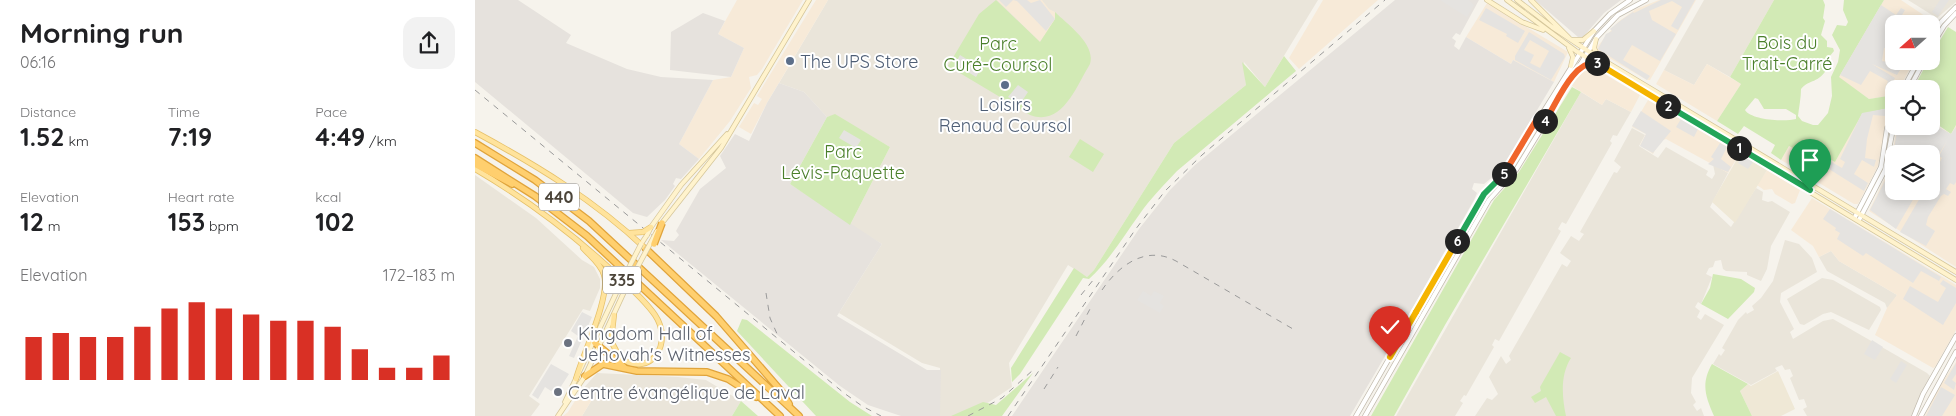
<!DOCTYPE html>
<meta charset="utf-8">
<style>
body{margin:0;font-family:Quicksand,sans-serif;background:#f2f2f2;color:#202124;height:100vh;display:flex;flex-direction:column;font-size:19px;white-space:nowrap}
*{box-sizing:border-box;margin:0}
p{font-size:16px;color:#757577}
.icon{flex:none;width:28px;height:28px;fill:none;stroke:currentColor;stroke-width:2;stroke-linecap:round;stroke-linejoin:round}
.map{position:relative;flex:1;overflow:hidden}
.drawer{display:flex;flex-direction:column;background:#fff;width:475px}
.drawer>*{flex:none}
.needle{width:32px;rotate:249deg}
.fabs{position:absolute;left:1410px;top:15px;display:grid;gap:10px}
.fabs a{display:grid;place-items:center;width:55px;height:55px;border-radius:10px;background:#fff;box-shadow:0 2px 12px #0003;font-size:25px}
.pin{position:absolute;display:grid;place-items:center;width:42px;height:42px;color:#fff;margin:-51px -21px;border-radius:50% 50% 50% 0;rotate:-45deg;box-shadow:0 0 5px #0007}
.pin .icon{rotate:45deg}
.km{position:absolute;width:25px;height:25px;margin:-12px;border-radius:50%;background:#222;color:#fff;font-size:14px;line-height:25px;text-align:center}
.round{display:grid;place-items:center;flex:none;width:52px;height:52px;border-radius:15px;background:#f2f2f2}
.head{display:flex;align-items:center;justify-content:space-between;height:85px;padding:0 20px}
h1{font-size:28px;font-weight:700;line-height:38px}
.metrics{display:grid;grid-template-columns:repeat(3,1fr);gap:8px;height:85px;padding:5px 20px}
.metrics div{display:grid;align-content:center}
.metrics b{font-size:25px;font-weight:700}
.metrics small{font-size:14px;font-weight:400}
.metrics p{font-size:14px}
.chart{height:140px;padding:10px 20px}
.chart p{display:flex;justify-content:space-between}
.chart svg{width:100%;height:90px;margin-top:5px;stroke:#d93025;stroke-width:6}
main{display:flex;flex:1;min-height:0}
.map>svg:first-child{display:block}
</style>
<main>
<section class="drawer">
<div class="head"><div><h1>Morning run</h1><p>06:16</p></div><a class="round"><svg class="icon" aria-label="share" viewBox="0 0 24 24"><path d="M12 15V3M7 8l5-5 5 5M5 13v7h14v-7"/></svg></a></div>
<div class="metrics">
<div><p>Distance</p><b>1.52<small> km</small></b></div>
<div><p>Time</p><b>7:19</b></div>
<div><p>Pace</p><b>4:49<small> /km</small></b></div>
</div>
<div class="metrics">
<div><p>Elevation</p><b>12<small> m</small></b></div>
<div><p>Heart rate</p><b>153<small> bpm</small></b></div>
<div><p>kcal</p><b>102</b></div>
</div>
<div class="chart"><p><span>Elevation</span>172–183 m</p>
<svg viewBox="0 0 160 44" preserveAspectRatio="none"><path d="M5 44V23M15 44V21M25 44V23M35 44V23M45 44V18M55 44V9M65 44V6M75 44V9M85 44V12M95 44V15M105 44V15M115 44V18M125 44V29M135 44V38M145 44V38M155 44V32"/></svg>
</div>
</section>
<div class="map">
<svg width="1481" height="416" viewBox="0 0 1481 416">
<rect width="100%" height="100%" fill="#f6f3ec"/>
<path fill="#eae5da" d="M353,0H843L790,87L769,62L771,85L699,143L619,270L612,277L593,265L534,363L537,387L511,404L484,416H465V368L447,363L364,313L407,244L375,225L415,147L360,115L352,117L329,92L304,83Z
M1229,0H1299L1255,77L1232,64L1219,85L1189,70Z
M1433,0H1481V2L1462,18Z
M1106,92L1127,105L1131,99L1156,112L1142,136L1138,135L1135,141L1137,143L1091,224L1087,222L1083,229L1086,231L1024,341L1020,339L1017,345L1019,347L991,396L989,395L985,401L988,403L980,416H921Z
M1157,128L1170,135L1164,146L1183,158L1191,147L1233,171L1231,175L1237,179L1240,174L1238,164L1253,173L1235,207L1256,227L1281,188L1288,192L1287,200L1293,202L1297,201L1315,212L1296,246L1292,269L1286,281L1272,275V272L1251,271L1248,269L1246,260L1240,261L1238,267L1234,268L1231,274L1237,277L1226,304L1223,302L1220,307L1225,311L1222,317L1226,320L1230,314L1249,325L1217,378L1216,393L1221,402L1218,405L1222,411L1226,408L1229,416H1000L1012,398L1017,400L1023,394L1014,377L1026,356L1031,364L1036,360L1034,356L1087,264L1092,267L1096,261L1085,253L1096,236L1104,241L1109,234L1105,232L1139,172L1142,173L1146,167L1139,161Z
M0,175L61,218L107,260L119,267L125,279V288L115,311L108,309L54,396L65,404L56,416H0Z
M1310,240L1324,244L1337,258L1342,272L1306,293L1305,302L1319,329L1315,332L1318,339L1348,321L1358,319L1452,373L1455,376L1436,416H1332L1328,409L1332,407L1329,399L1324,400L1315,378L1318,376L1315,369L1310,370L1307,365L1300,368L1302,371L1276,385L1238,364L1244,354L1246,356L1250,350L1247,348L1263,320L1271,312L1272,314L1279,310L1277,306L1286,298L1298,281Z
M1356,251L1364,261L1422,295L1415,307L1412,308L1410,303L1352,271L1344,257Z
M1347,278L1358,280L1405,307L1406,310L1394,330L1356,312L1348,314L1329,325L1325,324L1312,299Z
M122,373L203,377L231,380L266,401L257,416H107L118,398L106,391Z"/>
<path fill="#f7ead8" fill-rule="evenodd" d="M262,0H328L287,69L282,75L274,77L276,88L255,121L224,159L204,144L238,80L256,77L269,48L243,34Z
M341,0H353L292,103L276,134L264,127L279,103L283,105L287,99L282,96Z
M522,0H567L574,9L580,12L581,19L565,42Z
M848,0H903L824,69L814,58Z
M1184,0H1221L1175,80H1172L1124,52L1122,47L1143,22L1161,9Z
M1409,0H1426L1459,22L1457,25L1419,24V61H1439L1424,89H1419V95L1394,99L1363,77Z
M1012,3L1093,52L1079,82L1038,60L1036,64L991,37Z
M1232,64L1266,84L1242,121L1181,84L1189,70L1219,85Z
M1114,65L1165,95L1156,112L1131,99L1127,105L1097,86L1108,67Z
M1173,100L1265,153L1253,173L1191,139L1185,141L1178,154L1165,145L1171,134L1157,127Z
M1414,108L1403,166L1383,204H1379L1306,160L1314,146L1324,142L1360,162L1387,113Z
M1456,122L1476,134L1481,125V267L1394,211L1415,168L1422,126H1456ZM1419,154H1456V191H1419Z
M1292,170L1325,190L1320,203L1317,204L1300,194L1297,189L1289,190L1282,185Z
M1337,198L1481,285V330L1460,367L1458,368L1400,335L1412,308L1422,295L1364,261L1356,251L1344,257L1338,246L1316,230Z
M1481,362V416H1450L1464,387Z
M106,391L118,398L107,416H88L93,412Z"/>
<path fill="#e6e2dd" d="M0,0H43L96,35L91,43L152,69L186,77L238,80L204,144L224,159L206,179L201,178L198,184L200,186L190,200L172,217L158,213L0,82Z
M920,0H1004L985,35L981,33L977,38L981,41L979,46L984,50L991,37L1036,64L1038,60L1079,82L1026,170L1009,184L999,183L997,189L1002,193L999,200L933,316H927L923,323L927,327L875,416H537L664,229L695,190L720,165Z
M1060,0H1146L1129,13L1108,37H1103Z
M228,13L250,21L243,34L269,48L256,77L195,70L196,32Z
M304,83L329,92L352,117L315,184L407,244L362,316L452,370H466L465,416H426L393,405L365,386L186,240L199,241L204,235L201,231L225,189L251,168L245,156L260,134L274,141L292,103Z"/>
<path fill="#efe8d6" d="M1265,154L1292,170L1260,223L1237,202Z
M1303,371L1320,409L1306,416H1277L1265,391L1273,384L1276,386Z"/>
<path fill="#d2eab5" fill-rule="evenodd" d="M521,0L565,42L580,19V12C593,25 621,44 615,64C601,87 587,127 555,115L473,66L504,14Z
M1299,0H1348L1350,5L1348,18L1350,21L1346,35L1352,41V47L1358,48L1359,51L1349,63V65L1353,67C1343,85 1335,78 1326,89C1326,98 1324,107 1323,116L1327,121L1338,125H1343L1353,113L1357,96L1356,77L1363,62L1365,50L1357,35L1362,25L1371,26L1373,22L1368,10L1369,0H1409L1364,77L1394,99L1419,95L1414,108L1387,114L1360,162L1324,142L1320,149L1314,146L1306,160L1296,153L1300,145L1269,126L1263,134L1242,121L1266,84L1255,77ZM1280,98L1283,99L1289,109H1311L1321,115V119C1309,122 1276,120 1270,110Z
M1473,27L1481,32V125L1476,134L1456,120V89H1438L1453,61H1456V55Z
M809,56L821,71L702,171C689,185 675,199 664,215C648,237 634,261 614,279L608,278L545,374L537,382L536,368L599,268L612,277L619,270L699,143L771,85L767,62L790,87Z
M1097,87L1106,92L970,325L919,416H896L1019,200L1044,172Z
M360,114L415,147L375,225L315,184L352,117Z
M605,139L629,154L618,172L594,157Z
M1238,274L1266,279L1280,288L1279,292L1253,319L1226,304L1235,288Z
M267,319L272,320L375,402L397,416H341L262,331Z
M1085,352L1096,358C1085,375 1087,397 1091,416H1081L1071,397L1060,403L1056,397L1066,391L1065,387Z
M1237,364L1273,384L1265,391L1277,416H1239C1230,396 1226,383 1237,364Z
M558,373L527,416H476L508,402L521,405Z
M266,401L283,416H257Z"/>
<path fill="#e5e3e0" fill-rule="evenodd" d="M524,0H552L556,3L565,0L580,19L571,31L542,1L538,0L531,7Z
M965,0H994L999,5L992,17Z
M1186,0H1220L1203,30L1196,26L1207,7L1197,1L1174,11L1177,20L1201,34L1185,61L1157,45L1148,60L1175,76L1172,80L1123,49L1131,34L1137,31L1135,29L1145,21L1158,12L1159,13Z
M1465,0H1474L1463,16L1457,12Z
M1406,5L1421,15L1426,8L1430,10L1427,15L1428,24H1419L1416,43H1419V51L1409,48L1407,61L1428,65L1422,75L1397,64L1420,78L1413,90L1410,89L1413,81L1395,71L1386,85L1365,75Z
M1011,8L1050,31L1043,43L1031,36L1032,34L1004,20Z
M1054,32L1089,54L1090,57L1076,80L1040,60V56ZM1055,40L1074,51L1065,68L1055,63L1059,55L1049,50Z
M485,55L506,68L501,77L480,64Z
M543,85L553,92L545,104L533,97Z
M1414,108L1410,116L1398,115L1392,139L1390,158L1401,160L1399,167L1387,160L1379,174L1393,183L1389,191L1346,164L1345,158L1325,147V144L1367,168L1370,162L1365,159L1387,113Z
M1166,111L1196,131L1178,153L1165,146L1171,134L1157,126Z
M1206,119L1223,129L1219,137L1201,127Z
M1456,123L1476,134L1481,127V182L1479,185L1475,183L1471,189L1476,192L1473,196L1469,194L1466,196L1453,217L1451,225L1460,231L1451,246L1425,232L1449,191H1456V178L1467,158L1464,156L1472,141L1463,156L1456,170V154H1419V191H1443L1421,229L1395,210L1415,171L1423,126H1456Z
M369,130L386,140L381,148L364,138Z
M1245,143L1252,147L1246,159L1256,167L1253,172L1233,164L1239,159L1236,157Z
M1267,155L1278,162L1273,169L1263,163Z
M1355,209L1466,277L1464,281L1446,271L1438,283L1391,253L1388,256L1362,239L1365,233L1360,230L1361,228L1348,219Z
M1468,280L1481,288V303L1468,325L1428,299L1435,286L1463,302L1471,288L1465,284Z
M668,291L676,296L679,291L689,296L685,303L689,306L685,313L662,300Z
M107,312L117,317L99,358L94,356L103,336L96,331Z
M1397,340L1408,347L1400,360L1389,354Z
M1426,361L1432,365L1421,383L1415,379Z
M1481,363V374L1477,380L1481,383L1479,390L1469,383Z
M76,364L94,374L85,388L83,387L76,391L70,387L63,399L57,395Z
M1466,387L1480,395L1467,416H1451Z"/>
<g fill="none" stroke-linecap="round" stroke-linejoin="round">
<g stroke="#c2bbae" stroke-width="5.5">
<path id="tertiary" d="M1456,37L1466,22L1481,7
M1456,47L1469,26L1481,13
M1428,89L1443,61
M1434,89L1449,61
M1380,217L1406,167L1412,128L1419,108
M1384,220L1410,170L1419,124
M881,416L1008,195L1033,168L1119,31L1135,14L1155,0
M890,416L1014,200L1041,170L1122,37L1143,15L1171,0
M1439,416L1448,394L1481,336
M1446,416L1481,352"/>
</g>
<g stroke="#d6c79b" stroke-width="5.5">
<path id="secondary" d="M1012,0L1047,22L1068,30
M1032,0L1101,51L1481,280
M1042,0L1077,27L1113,51L1481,272
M1056,0L1094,38
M1121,39L1119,48L1123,56
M1097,40H1108L1119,31
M1094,48L1098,57L1096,66
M1100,71L1110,64L1120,63
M187,223L246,148L334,0
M176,227L206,185L252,134
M166,244L172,235
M90,402L144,287
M83,416L110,376L149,292"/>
</g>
<g stroke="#e6c16a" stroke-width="6">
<path id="primary" d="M0,132C63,166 119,200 171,249
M0,169C53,200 102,237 146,279C158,290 171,302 180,315C199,343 176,379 145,358L136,341L139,315
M154,233L168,232
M101,379C107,356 136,296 129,275C126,264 115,256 108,248"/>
</g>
<g stroke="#e0a43c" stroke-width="8">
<path id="motorway" d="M0,143L60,180L114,221L324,416
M0,158L60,196L112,236L305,416
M0,164L37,184
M171,249L241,316L307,392L314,404
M120,343L149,367
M110,376L128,364L162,371L232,372L253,379L281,397"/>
</g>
<use href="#tertiary" stroke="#fff" stroke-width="4"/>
<use href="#secondary" stroke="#fff3cd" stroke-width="4"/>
<use href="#primary" stroke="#ffe39c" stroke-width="4.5"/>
<use href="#motorway" stroke="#ffcf6e" stroke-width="5.5"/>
<path stroke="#9a9a9a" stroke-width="1" stroke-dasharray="6 6" stroke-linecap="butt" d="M0,90L369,393L387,406L406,416
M627,290C644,265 671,245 701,261L818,329
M291,293L295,318L303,336
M606,295L619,279
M601,336L616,307
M569,389L583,367
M493,416L527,398L558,370
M533,416L660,230L690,191L727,155L910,0"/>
<g stroke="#d6c79b" stroke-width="5.5" stroke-linecap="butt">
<path id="secondary-bridge" d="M172,235L176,227
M144,287L166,244
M149,292L182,231"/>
</g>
<g stroke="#e6c16a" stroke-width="6" stroke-linecap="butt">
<path id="primary-bridge" d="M168,232L176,227"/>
</g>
<g stroke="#e0a43c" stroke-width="8" stroke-linecap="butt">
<path id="motorway-bridge" d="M179,244L187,223"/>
</g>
<use href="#secondary-bridge" stroke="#fff3cd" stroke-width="4"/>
<use href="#primary-bridge" stroke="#ffe39c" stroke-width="4.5"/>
<use href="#motorway-bridge" stroke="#ffcf6e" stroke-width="5.5"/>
</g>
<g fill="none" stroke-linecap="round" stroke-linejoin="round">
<g stroke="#fff" stroke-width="10">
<path id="split-1" d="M1264,148L1335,190"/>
</g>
<g stroke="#fff" stroke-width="10">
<path id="split-2" d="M1193,106L1264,148"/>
</g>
<g stroke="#fff" stroke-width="10">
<path id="split-3" d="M1122,63L1193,106"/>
</g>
<g stroke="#fff" stroke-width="10">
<path id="split-4" d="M1070,121C1082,103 1098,60 1122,63"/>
</g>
<g stroke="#fff" stroke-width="10">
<path id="split-5" d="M1029,174L1062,119L1066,120V127L1070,121"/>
</g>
<g stroke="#fff" stroke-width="10">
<path id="split-6" d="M982,241L1009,194L1029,174"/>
</g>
<g stroke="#fff" stroke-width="10">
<path id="split-7" d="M941,312L982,241"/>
</g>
<g stroke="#fff" stroke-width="10">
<path id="split-8" d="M915,357L941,312"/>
</g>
<use href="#split-1" stroke="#22a559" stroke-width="6"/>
<use href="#split-2" stroke="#22a559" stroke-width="6"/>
<use href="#split-3" stroke="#f5b400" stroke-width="6"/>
<use href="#split-4" stroke="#f0652b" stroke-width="6"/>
<use href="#split-5" stroke="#f0652b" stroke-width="6"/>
<use href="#split-6" stroke="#22a559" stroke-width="6"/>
<use href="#split-7" stroke="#f5b400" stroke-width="6"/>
<use href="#split-8" stroke="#f5b400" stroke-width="6"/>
</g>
<g fill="#5c6f8a" stroke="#fff" stroke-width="2">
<circle cx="315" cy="61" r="5"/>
<circle cx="530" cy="85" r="5"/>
</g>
<g fill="#6b7280" stroke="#fff" stroke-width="2">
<circle cx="93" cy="343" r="5"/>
<circle cx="83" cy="392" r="5"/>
</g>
<g text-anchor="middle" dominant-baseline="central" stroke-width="4" stroke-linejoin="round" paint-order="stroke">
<g fill="#fff" stroke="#817c74" stroke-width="1">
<rect x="64" y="183.5" width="40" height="27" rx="4"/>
<rect x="128" y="266.5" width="38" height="27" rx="4"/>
</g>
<g font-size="16" font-weight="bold" fill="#4b4439">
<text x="84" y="197">440</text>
<text x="147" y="280">335</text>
</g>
<g font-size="18" fill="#4a7f2a" stroke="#fff">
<text x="1312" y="42">Bois du<tspan x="1312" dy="21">Trait-Carré</tspan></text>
<text x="523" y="43">Parc<tspan x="523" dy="21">Curé-Coursol</tspan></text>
<text x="368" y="151">Parc<tspan x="368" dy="21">Lévis-Paquette</tspan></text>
</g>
<g font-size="18" fill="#4e5e75" stroke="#fff" text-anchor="start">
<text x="325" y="61">The UPS Store</text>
<text x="530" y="104" text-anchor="middle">Loisirs<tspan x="530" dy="21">Renaud Coursol</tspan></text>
</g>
<g font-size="18" fill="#5b616d" stroke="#fff" text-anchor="start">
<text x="103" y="333">Kingdom Hall of<tspan x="103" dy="21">Jehovah's Witnesses</tspan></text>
<text x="93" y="392">Centre évangélique de Laval</text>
</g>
</g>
</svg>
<div class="fabs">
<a><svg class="needle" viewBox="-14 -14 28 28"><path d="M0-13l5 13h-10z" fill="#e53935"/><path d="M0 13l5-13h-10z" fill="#757577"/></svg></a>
<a><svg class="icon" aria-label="locate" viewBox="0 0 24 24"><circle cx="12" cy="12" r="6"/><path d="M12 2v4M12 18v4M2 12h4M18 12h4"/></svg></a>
<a><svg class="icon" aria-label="layers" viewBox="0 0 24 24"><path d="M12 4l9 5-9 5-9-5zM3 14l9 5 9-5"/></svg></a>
</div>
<div class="pin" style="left:1335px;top:190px;background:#1e9e55"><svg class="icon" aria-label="arrive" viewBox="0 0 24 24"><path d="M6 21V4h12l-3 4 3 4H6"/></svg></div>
<div class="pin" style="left:915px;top:357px;background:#d93025"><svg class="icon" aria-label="check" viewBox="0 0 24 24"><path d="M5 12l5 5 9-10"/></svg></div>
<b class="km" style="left:1264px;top:148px">1</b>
<b class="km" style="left:1193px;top:106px">2</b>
<b class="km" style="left:1122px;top:63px">3</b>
<b class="km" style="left:1070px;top:121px">4</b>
<b class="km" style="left:1029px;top:174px">5</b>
<b class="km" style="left:982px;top:241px">6</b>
</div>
</main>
